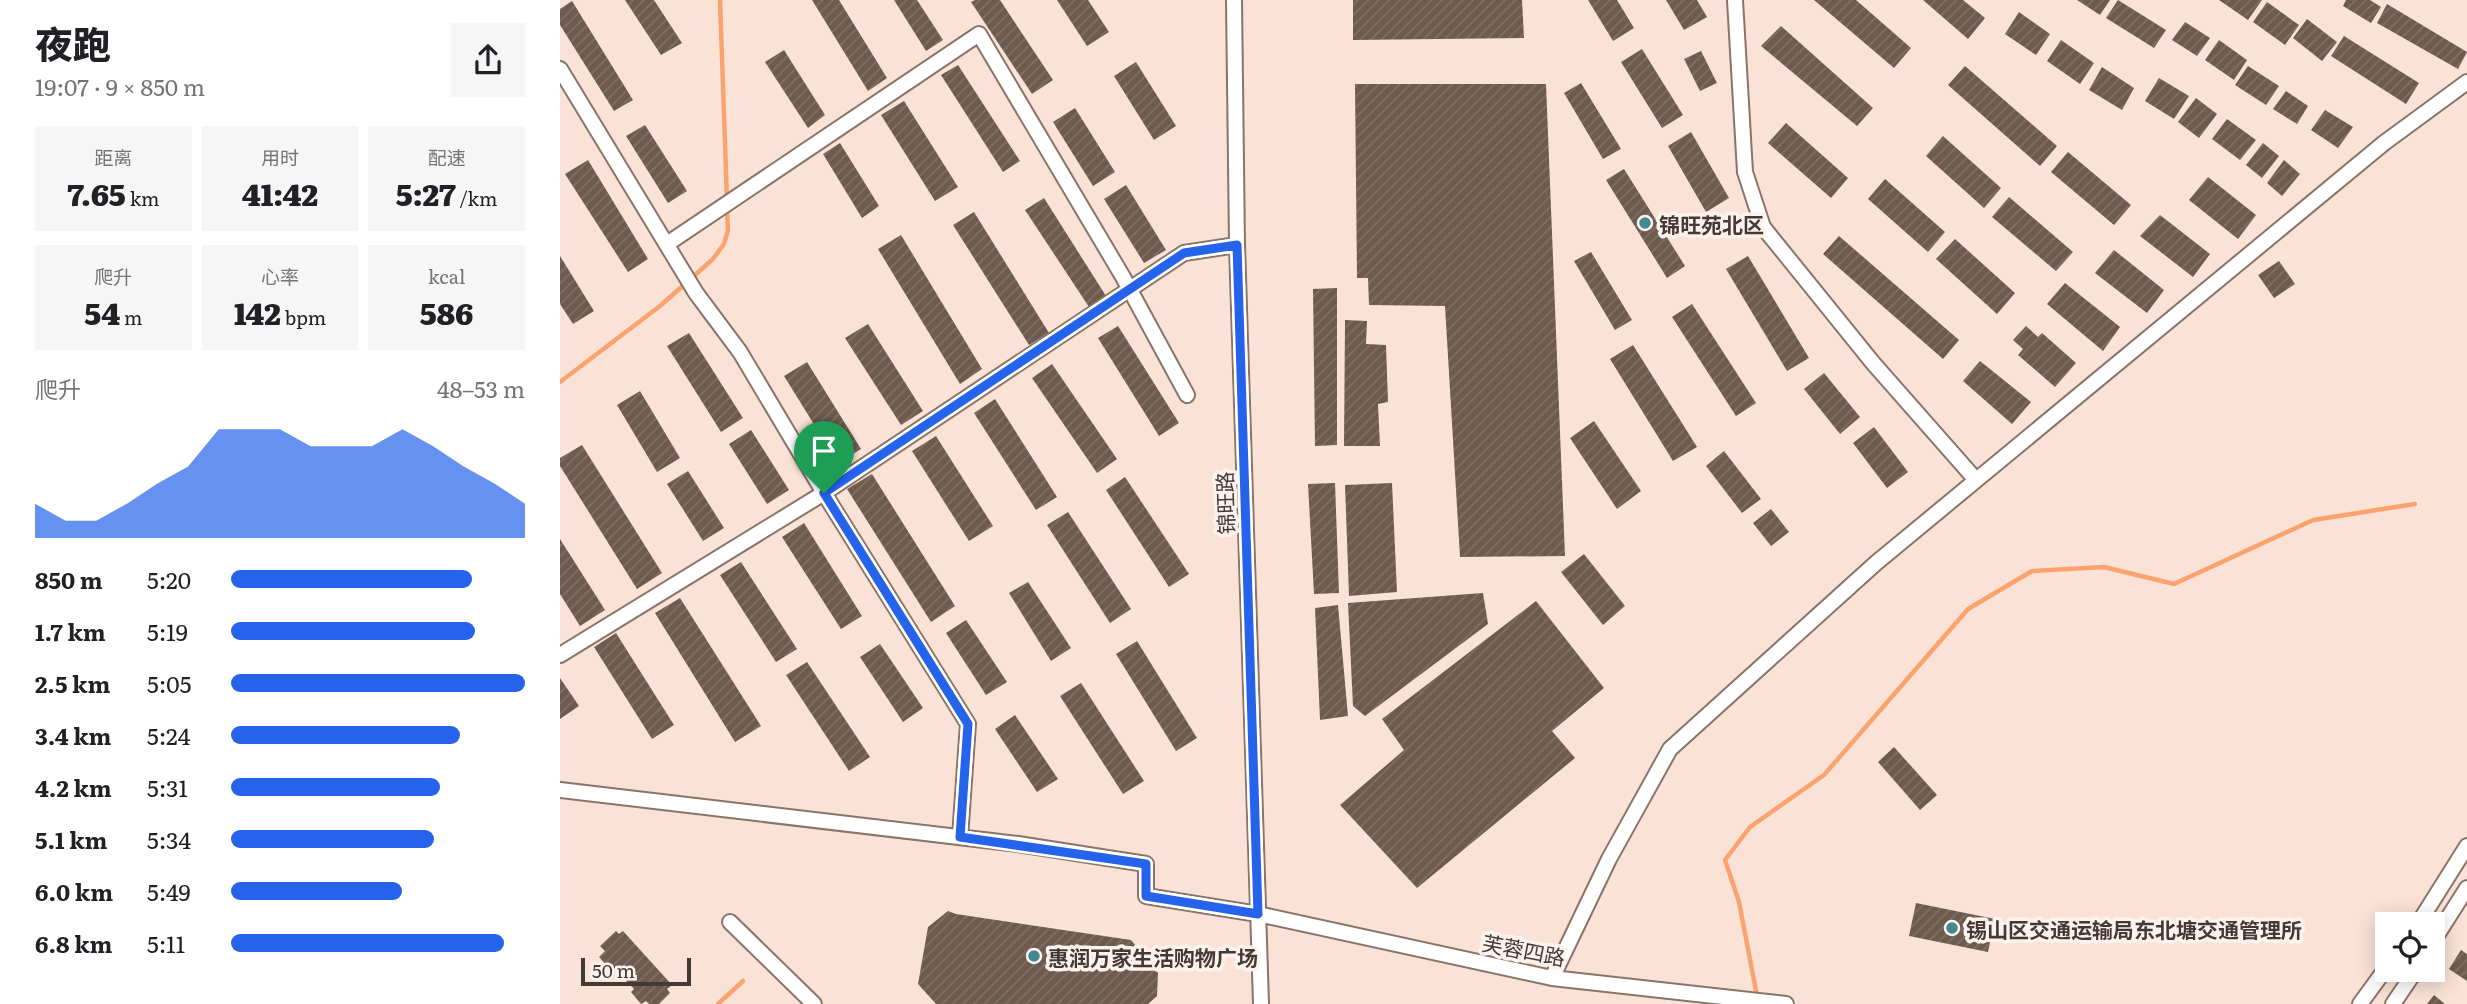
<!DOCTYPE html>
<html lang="zh">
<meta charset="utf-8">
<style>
body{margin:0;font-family:Literata,"Noto Sans SC",serif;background:#f6f6f6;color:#202124;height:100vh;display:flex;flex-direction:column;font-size:26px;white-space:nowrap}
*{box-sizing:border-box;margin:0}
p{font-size:23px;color:#757577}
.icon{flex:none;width:38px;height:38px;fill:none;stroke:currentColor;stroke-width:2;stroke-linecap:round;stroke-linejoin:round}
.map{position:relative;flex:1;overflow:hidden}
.sheet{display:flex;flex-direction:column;background:#fff;width:560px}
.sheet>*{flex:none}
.tools{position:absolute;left:1815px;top:912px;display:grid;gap:14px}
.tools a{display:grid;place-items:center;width:70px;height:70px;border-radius:0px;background:#fff;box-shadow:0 4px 18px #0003;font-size:35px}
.scale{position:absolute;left:21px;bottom:18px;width:110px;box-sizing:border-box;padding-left:7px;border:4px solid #433a35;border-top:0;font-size:19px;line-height:24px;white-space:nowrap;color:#433a35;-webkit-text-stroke:5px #fdf3ee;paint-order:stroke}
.pin{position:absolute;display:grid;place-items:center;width:60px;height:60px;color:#fff;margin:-72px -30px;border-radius:50% 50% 50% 0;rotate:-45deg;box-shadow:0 0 7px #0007}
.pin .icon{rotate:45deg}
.round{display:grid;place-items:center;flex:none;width:74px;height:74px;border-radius:0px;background:#f6f6f6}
.head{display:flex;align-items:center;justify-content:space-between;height:119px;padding:0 35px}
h1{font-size:38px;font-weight:800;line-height:52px}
.figures{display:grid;grid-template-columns:repeat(3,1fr);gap:10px;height:119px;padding:7px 35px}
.figures div{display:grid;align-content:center;border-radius:0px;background:#f6f6f6;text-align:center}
.figures b{font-size:30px;font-weight:800}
.figures small{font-size:19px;font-weight:400}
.figures p{font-size:19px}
.chart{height:196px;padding:14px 35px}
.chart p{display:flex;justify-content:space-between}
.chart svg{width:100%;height:126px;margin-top:7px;fill:#2563eb;opacity:.7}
ul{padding:0 35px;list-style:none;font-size:23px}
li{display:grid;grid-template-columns:112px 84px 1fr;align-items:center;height:52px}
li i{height:18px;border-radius:9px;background:#2563eb}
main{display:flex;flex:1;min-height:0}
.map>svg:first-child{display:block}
</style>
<main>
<section class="sheet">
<div class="head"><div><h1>夜跑</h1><p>19:07 · 9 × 850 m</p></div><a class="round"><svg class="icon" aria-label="share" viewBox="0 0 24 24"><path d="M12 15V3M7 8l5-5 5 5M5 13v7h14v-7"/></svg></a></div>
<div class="figures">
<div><p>距离</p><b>7.65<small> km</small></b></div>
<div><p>用时</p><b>41:42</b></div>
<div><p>配速</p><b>5:27<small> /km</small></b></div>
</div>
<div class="figures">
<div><p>爬升</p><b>54<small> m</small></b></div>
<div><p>心率</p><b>142<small> bpm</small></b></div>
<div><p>kcal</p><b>586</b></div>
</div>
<div class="chart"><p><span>爬升</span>48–53 m</p>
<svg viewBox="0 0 160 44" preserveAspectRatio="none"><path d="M0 44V32L10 38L20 38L30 32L40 25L50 19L60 6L70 6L80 6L90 12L100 12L110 12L120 6L130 12L140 19L150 25L160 32V44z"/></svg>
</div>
<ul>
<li><b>850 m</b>5:20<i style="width:82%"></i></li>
<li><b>1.7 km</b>5:19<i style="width:83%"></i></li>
<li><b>2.5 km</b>5:05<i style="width:100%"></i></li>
<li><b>3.4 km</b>5:24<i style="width:78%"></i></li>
<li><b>4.2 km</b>5:31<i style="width:71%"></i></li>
<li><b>5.1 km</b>5:34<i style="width:69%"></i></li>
<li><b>6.0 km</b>5:49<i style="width:58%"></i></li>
<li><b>6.8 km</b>5:11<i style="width:93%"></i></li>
</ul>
</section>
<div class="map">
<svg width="1907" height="1004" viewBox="0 0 1907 1004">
<defs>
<pattern id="building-hatch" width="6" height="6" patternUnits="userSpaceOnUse" patternTransform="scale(1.75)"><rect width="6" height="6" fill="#6e5a4f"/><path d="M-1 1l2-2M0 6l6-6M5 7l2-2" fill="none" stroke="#806f66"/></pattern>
</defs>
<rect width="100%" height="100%" fill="#fae3d6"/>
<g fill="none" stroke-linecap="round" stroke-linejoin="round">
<path stroke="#fba36e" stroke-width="4.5" d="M160,0L167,200
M0,382L100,306L153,259L164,244L168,230L167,209
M1197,996L1179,902L1165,860L1190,827L1264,775L1408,609L1472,571L1544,567L1614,584L1753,520L1855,504
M158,1004L183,981"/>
</g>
<path fill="url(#building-hatch)" d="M65,0H94L122,43L101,55Z
M252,0H279L327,78L308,91Z
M334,0H357L383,40L366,51Z
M415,0H440L493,80L472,94L411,2Z
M497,0H528L549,32L527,46Z
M793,0H962L964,38L793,40Z
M1028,0H1057L1074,28L1053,41Z
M1106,0H1137L1147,17L1124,30Z
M1254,0H1296L1351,48L1334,68Z
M1363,0H1403L1425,18L1408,39Z
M1517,0H1550L1540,15Z
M1558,0L1606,30L1594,48L1546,18Z
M1659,0H1702L1688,20Z
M1786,0H1810L1821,7L1811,23L1783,6Z
M12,1L73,100L54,111L0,25V9Z
M1707,2L1739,25L1725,45L1693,22Z
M1827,4L1907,52L1898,69L1817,23Z
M1459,12L1490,34L1476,55L1445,34Z
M1747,19L1777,42L1762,61L1733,38Z
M1625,22L1650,38L1637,56L1612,40Z
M1221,26L1313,108L1297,126L1201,46Z
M1784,36L1859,83L1846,104L1771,56Z
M1501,40L1534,63L1520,84L1487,61Z
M1659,40L1687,60L1674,80L1645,60Z
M1082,49L1123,115L1102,128L1061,62Z
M224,50L265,115L248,128L205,62Z
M1141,51L1157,83L1140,91L1124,59Z
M576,62L616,126L594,140L554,76Z
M398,65L460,161L443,172L381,75Z
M1405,66L1497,146L1480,166L1388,85Z
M1688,66L1719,86L1706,105L1675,85Z
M1542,67L1574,88L1562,110L1529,90Z
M1599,78L1629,96L1614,119L1585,101Z
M1021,83L1061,149L1043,159L1004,93Z
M795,84H986L1005,556L900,557L885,306L809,305L808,278H797Z
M1726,91L1748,106L1737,124L1713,109Z
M1636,98L1657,114L1639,138L1618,122Z
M344,101L398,187L375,201L321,115Z
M515,108L555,172L533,186L493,122Z
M1765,110L1793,127L1778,148L1751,130Z
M1667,119L1696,140L1680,160L1652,139Z
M1226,123L1288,178L1271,198L1208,143Z
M85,125L127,191L108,203L66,136Z
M1131,132L1169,198L1146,212L1108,146Z
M1383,136L1441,188L1424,208L1366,156Z
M280,143L319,206L302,218L263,154Z
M1703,143L1719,156L1702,178L1686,165Z
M1508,152L1571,205L1554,225L1491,172Z
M28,160L88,259L68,272L5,174Z
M1724,160L1740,174L1722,196L1707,183Z
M1064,169L1125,266L1107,278L1046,180Z
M1648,177L1696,215L1678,239L1629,200Z
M1325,179L1385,232L1368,252L1308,199Z
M566,185L606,250L584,263L544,199Z
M1449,197L1513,252L1496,271L1432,217Z
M484,198L546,296L529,307L465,210Z
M414,212L489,333L469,345L393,225Z
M1600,215L1650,254L1633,277L1580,236Z
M341,235L422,369L400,384L318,249Z
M1279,236L1399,340L1383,359L1263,254Z
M1395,239L1455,293L1437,314L1376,259Z
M1554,250L1604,290L1587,313L1535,273Z
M1031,252L1072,320L1055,330L1014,261Z
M0,256L34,311L13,324L0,304Z
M1188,256L1249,358L1227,371L1166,269Z
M1719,261L1735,284L1714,298L1698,275Z
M1505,283L1560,327L1543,351L1487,304Z
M777,288V445L755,446L753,289Z
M1132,304L1196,403L1176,416L1112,317Z
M785,320L807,321L806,344L826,345L828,402L818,404L820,446H784Z
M308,324L363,411L341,425L285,338Z
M558,326L619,423L599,436L538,338Z
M1466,326L1478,337L1482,333L1516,363L1495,387L1458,355L1463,349L1453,340Z
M129,333L183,418L161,432L107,346Z
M1073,345L1137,447L1113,461L1050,359Z
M1420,361L1471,402L1452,424L1403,381Z
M247,362L301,449L278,463L224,376Z
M492,364L557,459L537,473L472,378Z
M1264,373L1300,417L1280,434L1244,389Z
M80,391L120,458L97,472L57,405Z
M435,399L497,497L476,510L414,413Z
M1034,421L1081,491L1057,509L1010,438Z
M1314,427L1348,472L1327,488L1293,443Z
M191,430L229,490L207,504L169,444Z
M376,436L433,526L409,541L352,451Z
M22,445L102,573L77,589L0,466V458Z
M1164,451L1201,499L1182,513L1146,466Z
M128,471L164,528L143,541L107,484Z
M312,474L395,606L371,622L287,489Z
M565,477L629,574L609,587L546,490Z
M775,483L779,593L754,594L748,484Z
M832,483L837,592L789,596L785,485Z
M1211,509L1229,532L1211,546L1193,523Z
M508,512L571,609L550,623L487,525Z
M244,523L302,616L281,629L222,537Z
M0,539L45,610L20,626L0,594Z
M1024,554L1065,606L1043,625L1001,572Z
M181,562L237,649L216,662L160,575Z
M468,582L511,648L491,661L449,593Z
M923,593L928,624L805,716L793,706L788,603Z
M120,598L201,726L175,742L95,613Z
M976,601L1044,688L992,731L1015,758L857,888L780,805L844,750L822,719Z
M778,605L788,716L760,720L755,608Z
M406,620L447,682L426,695L386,633Z
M56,633L114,725L92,739L34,647Z
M577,641L637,738L616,751L556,654Z
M320,644L363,708L343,722L300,657Z
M247,662L310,757L289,771L226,675Z
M0,678L19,706L0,719Z
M521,683L584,781L563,794L500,696Z
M455,715L498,779L477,792L435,729Z
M1334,747L1377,795L1360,810L1318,762Z
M1356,903L1435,919L1428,952L1349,936Z
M388,911L396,914L571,940L598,973L597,996L588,1004H376L358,984L368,927Z
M56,931L59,934L63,931L112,985L107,989L110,993L99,1004H89L86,1001L81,1004L71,992L74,989L53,967L50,969L39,957L45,951L40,946Z
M1901,950L1907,954V981L1889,969Z
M1874,995L1885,1004H1867Z"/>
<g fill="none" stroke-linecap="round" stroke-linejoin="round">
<g stroke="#897469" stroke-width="18">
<path id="minor" d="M674,0L677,245L701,1004
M1175,0L1185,172L1203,227L1313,363L1416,480
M0,69L136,293L180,352L264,493L408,724L400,837
M107,244L419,34L563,277L627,395
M0,655L264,493L624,253L677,245
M0,790L458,844L586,864V896L698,914L992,978L1226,1004
M170,922L254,1004
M1858,924L1907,846
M1872,943L1907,888
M992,978L1049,859L1110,749L1316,563L1824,143L1907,82
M1800,1004L1827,967
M1833,1004L1856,970"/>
</g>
<use href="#minor" stroke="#fff" stroke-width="14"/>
</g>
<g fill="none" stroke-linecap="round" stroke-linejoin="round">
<g stroke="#fff" stroke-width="14">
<path id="route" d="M677,245L698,914L586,896V864L400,837L408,724L264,493L624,253Z"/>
</g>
<use href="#route" stroke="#2563eb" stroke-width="9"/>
</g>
<g fill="#428a8f" stroke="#fdf3ee" stroke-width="2.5">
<circle cx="1085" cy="223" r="7"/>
<circle cx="1392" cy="928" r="7"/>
<circle cx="474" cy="956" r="7"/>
</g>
<g text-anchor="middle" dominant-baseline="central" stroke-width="7" stroke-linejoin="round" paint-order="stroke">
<g font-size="21" font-weight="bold" fill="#433a35" stroke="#fdf3ee" text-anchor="start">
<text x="1099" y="223">锦旺苑北区</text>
<text x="1406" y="928">锡山区交通运输局东北塘交通管理所</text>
<text x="488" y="956">惠润万家生活购物广场</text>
</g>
<g font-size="21" fill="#433a35" stroke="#fdf3ee">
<text transform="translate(664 503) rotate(-92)">锦旺路</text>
<text transform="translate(964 949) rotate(11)">芙蓉四路</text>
</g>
</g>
</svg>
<div class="tools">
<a><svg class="icon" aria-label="locate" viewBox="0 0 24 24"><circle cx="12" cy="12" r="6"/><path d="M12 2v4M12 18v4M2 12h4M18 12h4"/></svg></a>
</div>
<div class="scale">50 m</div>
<div class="pin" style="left:264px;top:493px;background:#1e9e55"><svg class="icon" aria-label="arrive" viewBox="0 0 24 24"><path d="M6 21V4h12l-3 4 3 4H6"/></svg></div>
</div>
</main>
